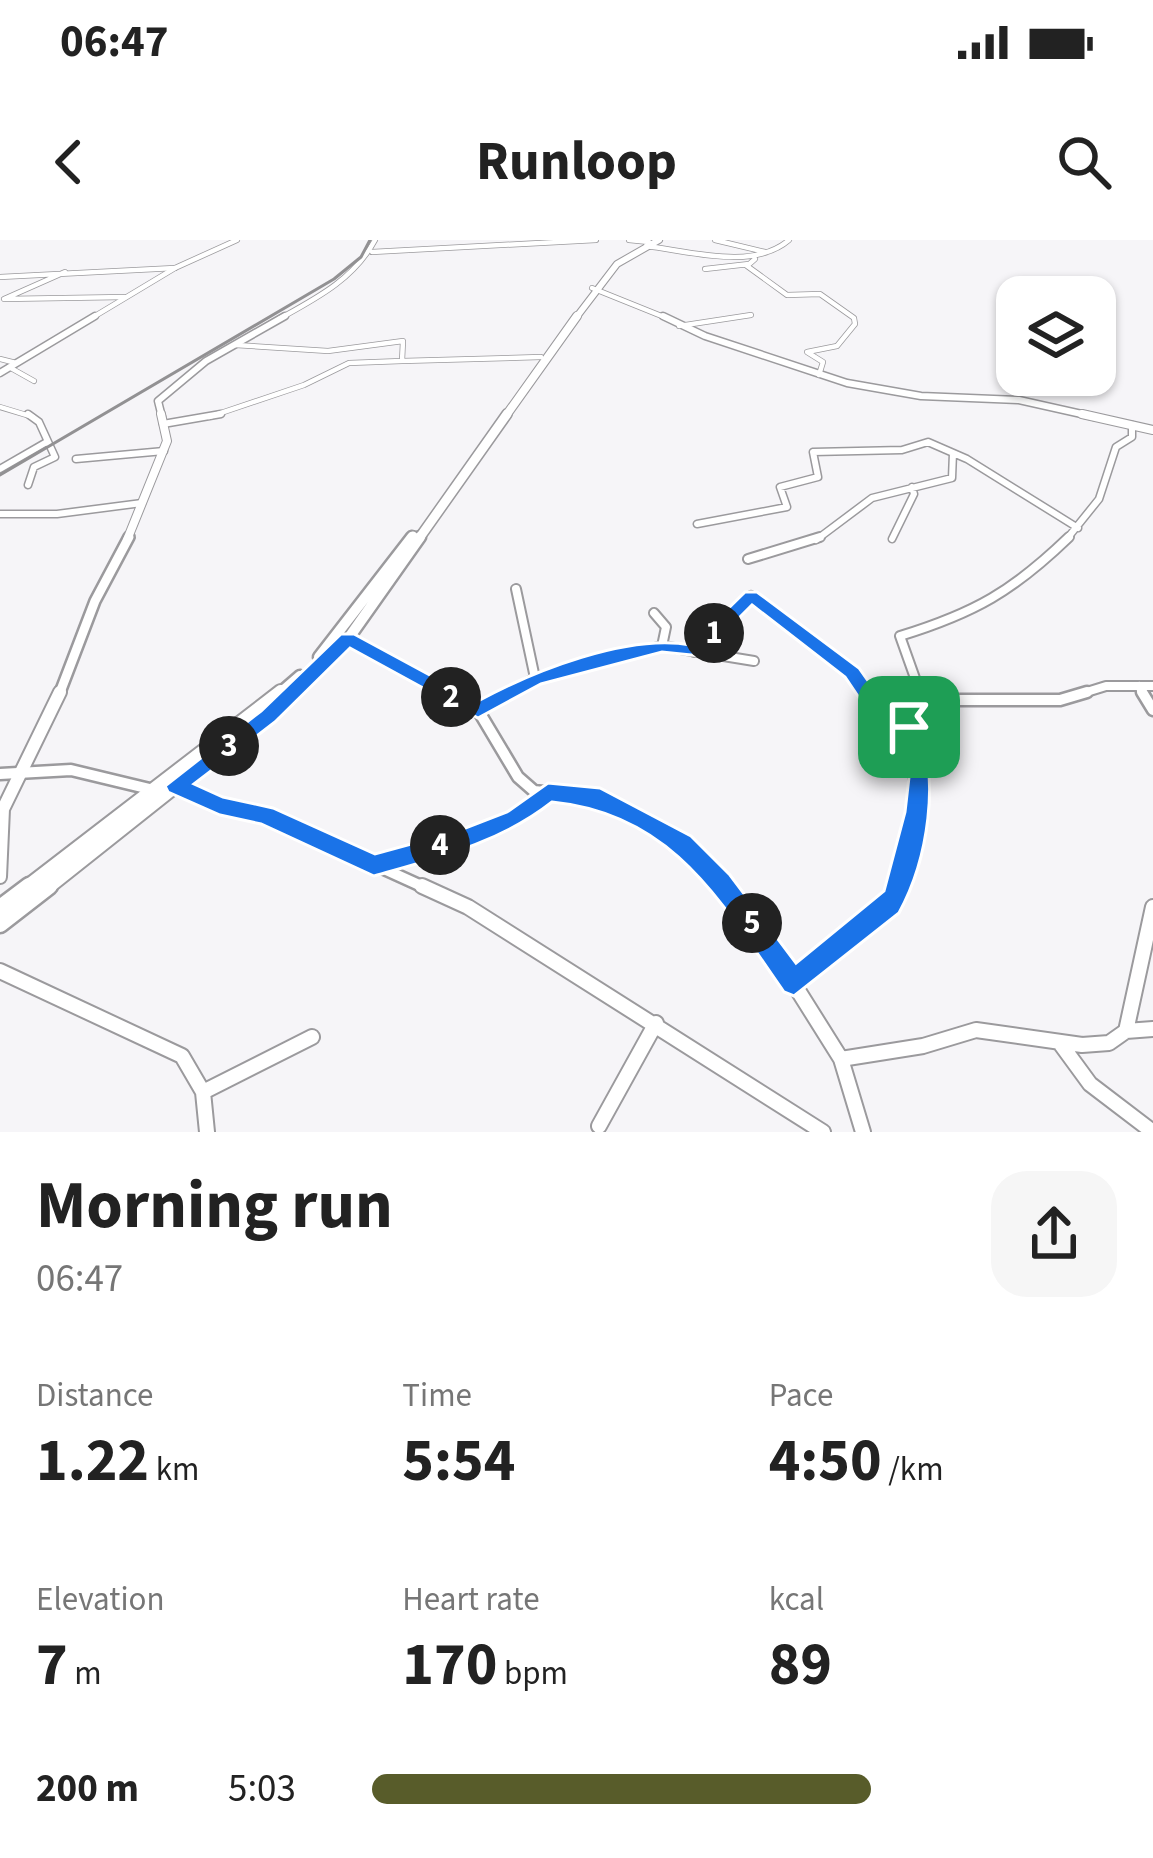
<!DOCTYPE html>
<style>
body{margin:0;font-family:"Source Sans 3",sans-serif;background:#f6f6f6;color:#222;height:100vh;display:flex;flex-direction:column;font-size:45px;white-space:nowrap}
*{box-sizing:border-box;margin:0}
p{font-size:39px;color:#767676}
.icon{flex:none;width:66px;height:66px;fill:none;stroke:currentColor;stroke-width:2;stroke-linecap:round;stroke-linejoin:round}
.map{position:relative;height:892px;overflow:hidden}
.panel{display:flex;flex-direction:column;background:#fff;flex:1}
.panel>*{flex:none}
.fabs{position:absolute;left:996px;top:36px;display:grid;gap:24px}
.fabs a{display:grid;place-items:center;width:120px;height:120px;border-radius:24px;background:#fff;box-shadow:0 3px 9px #0004;font-size:60px}
.pin{position:absolute;display:grid;place-items:center;width:102px;height:102px;color:#fff;margin:-51px;border-radius:24px;box-shadow:0 6px 18px #0006}
.km{position:absolute;width:60px;height:60px;margin:-30px;border-radius:50%;background:#222;color:#fff;font-size:33px;line-height:60px;text-align:center}
.round{display:grid;place-items:center;flex:none;width:126px;height:126px;border-radius:36px;background:#f6f6f6}
.head{display:flex;align-items:center;justify-content:space-between;height:204px;padding:0 36px}
h1{font-size:66px;font-weight:700;line-height:90px}
.stats{display:grid;grid-template-columns:repeat(3,1fr);gap:18px;height:204px;padding:12px 36px}
.stats div{display:grid;align-content:center}
.stats b{font-size:60px;font-weight:700}
.stats small{font-size:33px;font-weight:400}
.stats p{font-size:33px}
ul{padding:0 36px;list-style:none;font-size:39px}
li{display:grid;grid-template-columns:192px 144px 1fr;align-items:center;height:90px}
li i{height:30px;border-radius:15px;background:#585c2a}
.status{display:flex;justify-content:space-between;align-items:center;height:84px;padding:0 60px;background:#fff;direction:ltr}
.status svg{height:33px;fill:currentColor}
header{display:flex;justify-content:space-between;align-items:center;height:156px;padding:0 36px;background:#fff;font-size:54px;font-weight:700}
.map>svg:first-child{display:block}
</style>
<div class="status"><b>06:47</b><svg viewBox="0 0 49 12"><path d="M0 12V9h3v3zM5 12V6h3v6zM10 12V3h3v9zM15 12V0h3v12zM26 1h20v11H26zM47 4h2v5h-2z"/></svg></div>
<header><svg class="icon" aria-label="back" viewBox="0 0 24 24"><path d="M15 5l-7 7 7 7"/></svg>Runloop<svg class="icon" aria-label="search" viewBox="0 0 24 24"><circle cx="10" cy="10" r="6"/><path d="M15 15l6 6"/></svg></header>
<div class="map">
<svg width="1153" height="892" viewBox="0 0 1153 892">
<rect width="100%" height="100%" fill="#f6f5f8"/>
<g fill="none" stroke-linecap="round" stroke-linejoin="round">
<g stroke="#9b9a9d" stroke-width="6">
<path id="minor-far4" d="M629,0L649,2
M715,0L765,12
M646,6C689,11 753,31 789,0
M372,12L596,0
M755,19L747,26L787,55L820,54L854,78L855,84L837,106L807,112L823,122L819,135
M705,29L749,24
M65,32L4,59L125,57
M0,37L175,28
M679,86L751,75
M235,105L328,111L403,101L402,121L541,117
M0,119L16,123
M9,127L34,141
M0,167L33,177
M209,177L304,145L349,123L402,121"/>
</g>
<g stroke="#9b9a9d" stroke-width="9">
<path id="minor-far3" d="M28,174L39,182L55,217L34,227L28,245
M163,184L221,174
M76,219L164,211
M0,229L45,203
M0,274H57L142,263
M697,284L787,267L780,247L818,237L813,212L902,210L928,202L967,219L1078,288
M892,299L914,254L912,247
M816,300L872,258L952,238L953,213
M1066,300L1099,259L1116,207L1132,197V185"/>
</g>
<g stroke="#9b9a9d" stroke-width="12">
<path id="minor-far2" d="M748,319L820,297
M516,349L535,438
M348,399L450,455
M662,406L754,421
M694,412L751,356L852,432L868,455
M1139,446L1144,455
M505,455L535,438L662,406L666,387L654,373
M921,455L900,396C975,373 1013,351 1069,297
M1077,455L1106,446H1153"/>
</g>
<g stroke="#9b9a9d" stroke-width="15">
<path id="minor-far1" d="M444,452L478,470L511,452
M866,452L881,474L909,487
M920,452L923,460
M1142,452L1153,470
M478,470L518,537L534,551L600,558L666,591L726,649
M0,534L71,530L154,550
M176,546L220,566L265,575L428,649
M374,625C435,603 498,596 548,552
M897,649L916,570L912,482L923,460H1060L1087,452"/>
</g>
<g stroke="#9b9a9d" stroke-width="18">
<path id="minor" d="M422,646L468,667L823,892
M723,646L772,709L841,819L863,892
M0,731L182,816L203,852L207,892
M794,742L890,665L898,646
M1126,791L1153,667
M1060,803L1090,844L1153,892
M841,819L923,806L976,790L1082,805L1109,803L1126,791L1153,789
M203,852L312,797
M599,886L656,783"/>
</g>
<g stroke="#9b9a9d" stroke-width="6">
<path id="tertiary-far4" d="M592,48L669,79
M90,79L175,28L237,0
M279,79C317,58 354,39 375,0"/>
</g>
<g stroke="#9b9a9d" stroke-width="9">
<path id="tertiary-far3" d="M663,76L705,96L847,143L921,156L1019,160L1095,177
M0,133L95,76
M162,177L158,161L206,121L285,76"/>
</g>
<g stroke="#9b9a9d" stroke-width="10">
<path id="tertiary-far2" d="M1082,174L1153,190
M127,300L167,201L161,174"/>
</g>
<g stroke="#9b9a9d" stroke-width="14">
<path id="tertiary-far1" d="M59,455L95,361L129,297"/>
</g>
<g stroke="#9b9a9d" stroke-width="16">
<path id="tertiary" d="M0,637L3,569L60,452"/>
</g>
<g stroke="#9b9a9d" stroke-width="8">
<path id="secondary-far5" d="M575,79L617,24L659,0"/>
</g>
<g stroke="#9b9a9d" stroke-width="10">
<path id="secondary-far4" d="M505,177L577,76"/>
</g>
<g stroke="#9b9a9d" stroke-width="12">
<path id="secondary-far3" d="M410,300L413,296
M418,300L507,174"/>
</g>
<g stroke="#9b9a9d" stroke-width="15">
<path id="secondary-far2" d="M319,417L412,297
M278,455L300,436
M290,455L348,399L420,297"/>
</g>
<g stroke="#9b9a9d" stroke-width="18">
<path id="secondary-far1" d="M25,649L281,452
M45,649L293,452"/>
</g>
<g stroke="#9b9a9d" stroke-width="21">
<path id="secondary" d="M0,668L29,646
M0,684L49,646"/>
</g>
<use href="#minor-far4" stroke="#fff" stroke-width="4.5"/>
<use href="#minor-far3" stroke="#fff" stroke-width="6"/>
<use href="#minor-far2" stroke="#fff" stroke-width="8"/>
<use href="#minor-far1" stroke="#fff" stroke-width="10"/>
<use href="#minor" stroke="#fff" stroke-width="14"/>
<use href="#tertiary-far4" stroke="#fff" stroke-width="4.5"/>
<use href="#tertiary-far3" stroke="#fff" stroke-width="6"/>
<use href="#tertiary-far2" stroke="#fff" stroke-width="8"/>
<use href="#tertiary-far1" stroke="#fff" stroke-width="9"/>
<use href="#tertiary" stroke="#fff" stroke-width="12"/>
<use href="#secondary-far5" stroke="#fff" stroke-width="6"/>
<use href="#secondary-far4" stroke="#fff" stroke-width="8"/>
<use href="#secondary-far3" stroke="#fff" stroke-width="9"/>
<use href="#secondary-far2" stroke="#fff" stroke-width="10"/>
<use href="#secondary-far1" stroke="#fff" stroke-width="14"/>
<use href="#secondary" stroke="#fff" stroke-width="16"/>
<path stroke="#929193" stroke-width="3" d="M0,235L334,39L361,17L370,0"/>
</g>
<path fill="#1a73e8" stroke="#fff" stroke-width="3" fill-rule="evenodd" d="M745,352H757L859,428L888,469L917,481C941,538 928,620 899,673L794,756L784,752C720,661 673,574 552,562C500,603 437,618 374,636L261,584L220,575L168,552L165,546L261,471L341,394H354L478,461C533,431 628,393 691,405ZM752,365L845,437L874,480L900,491L909,537L905,572L884,651L796,723L730,635L691,596L600,548L548,543L507,572L455,592L375,614L273,568L223,557L194,544L275,482L350,408L478,478L541,444L662,412L701,416Z"/>
</svg>
<div class="fabs">
<a><svg class="icon" aria-label="layers" viewBox="0 0 24 24"><path d="M12 4l9 5-9 5-9-5zM3 14l9 5 9-5"/></svg></a>
</div>
<div class="pin" style="left:909px;top:487px;background:#1e9e55"><svg class="icon" aria-label="arrive" viewBox="0 0 24 24"><path d="M6 21V4h12l-3 4 3 4H6"/></svg></div>
<b class="km" style="left:714px;top:393px">1</b>
<b class="km" style="left:451px;top:457px">2</b>
<b class="km" style="left:229px;top:506px">3</b>
<b class="km" style="left:440px;top:605px">4</b>
<b class="km" style="left:752px;top:683px">5</b>
</div>
<section class="panel">
<div class="head"><div><h1>Morning run</h1><p>06:47</p></div><a class="round"><svg class="icon" aria-label="share" viewBox="0 0 24 24"><path d="M12 15V3M7 8l5-5 5 5M5 13v7h14v-7"/></svg></a></div>
<div class="stats">
<div><p>Distance</p><b>1.22<small> km</small></b></div>
<div><p>Time</p><b>5:54</b></div>
<div><p>Pace</p><b>4:50<small> /km</small></b></div>
</div>
<div class="stats">
<div><p>Elevation</p><b>7<small> m</small></b></div>
<div><p>Heart rate</p><b>170<small> bpm</small></b></div>
<div><p>kcal</p><b>89</b></div>
</div>
<ul>
<li><b>200 m</b>5:03<i style="width:67%"></i></li>
</ul>
</section>
